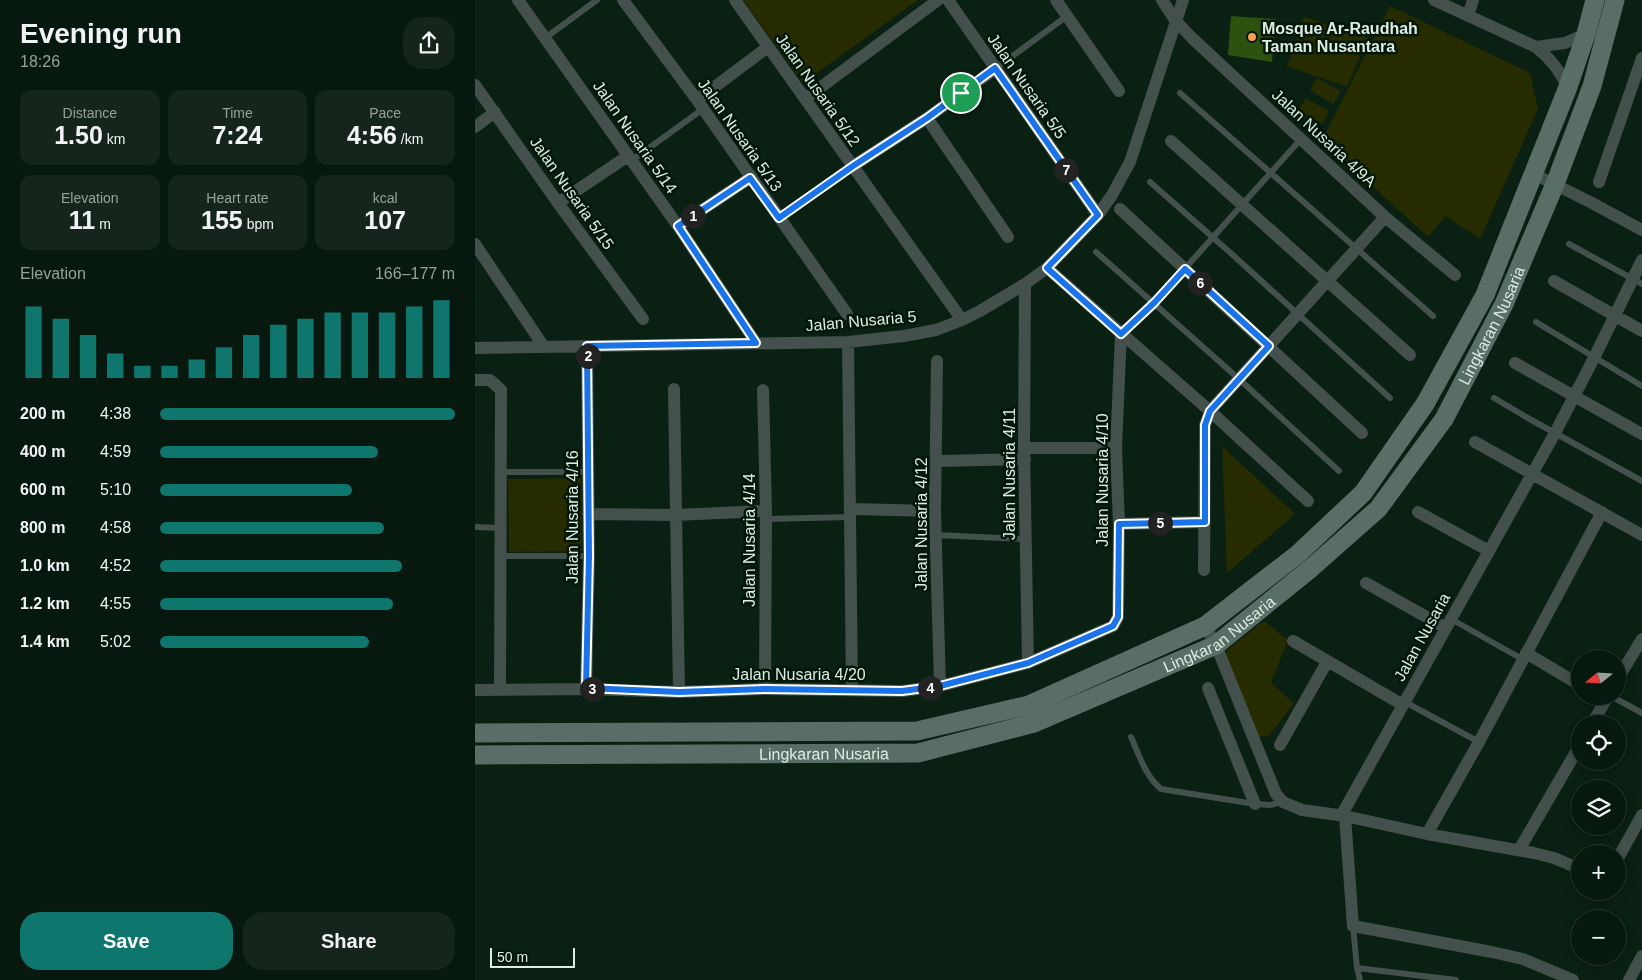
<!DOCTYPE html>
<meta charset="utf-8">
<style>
body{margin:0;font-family:Helvetica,sans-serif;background:#15251c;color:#f1f3f6;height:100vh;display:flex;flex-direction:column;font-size:19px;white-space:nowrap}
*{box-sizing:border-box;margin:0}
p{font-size:16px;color:#98a09e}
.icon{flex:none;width:28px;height:28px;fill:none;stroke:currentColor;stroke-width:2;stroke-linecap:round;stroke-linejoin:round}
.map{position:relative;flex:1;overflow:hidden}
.details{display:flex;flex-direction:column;background:#07180e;width:475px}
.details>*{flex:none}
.needle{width:32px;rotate:252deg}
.tools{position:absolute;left:1096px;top:650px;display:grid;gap:10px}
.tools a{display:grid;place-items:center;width:55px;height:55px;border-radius:50%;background:#07180e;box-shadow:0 2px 12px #0003,0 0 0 1px #28372e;font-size:25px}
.scale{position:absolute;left:15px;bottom:12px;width:85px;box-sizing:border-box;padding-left:5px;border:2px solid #deece2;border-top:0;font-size:14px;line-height:18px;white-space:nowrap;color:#deece2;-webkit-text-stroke:4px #021709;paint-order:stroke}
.pin{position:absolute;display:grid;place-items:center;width:42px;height:42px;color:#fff;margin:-21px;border:2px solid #fff;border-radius:50%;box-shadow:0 1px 5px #0007}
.km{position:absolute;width:25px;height:25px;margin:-12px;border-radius:50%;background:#222;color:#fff;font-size:14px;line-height:25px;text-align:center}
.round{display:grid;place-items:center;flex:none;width:52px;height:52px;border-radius:20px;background:#15251c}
.overview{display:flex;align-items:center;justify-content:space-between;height:85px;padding:0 20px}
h1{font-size:28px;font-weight:800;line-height:38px}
.stats{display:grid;grid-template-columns:repeat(3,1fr);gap:8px;height:85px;padding:5px 20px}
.stats div{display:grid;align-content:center;border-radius:12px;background:#15251c;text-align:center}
.stats b{font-size:25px;font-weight:800}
.stats small{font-size:14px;font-weight:400}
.stats p{font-size:14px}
.chart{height:140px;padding:10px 20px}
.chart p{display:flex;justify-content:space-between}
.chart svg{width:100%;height:90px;margin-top:5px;stroke:#0f766e;stroke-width:6}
.cta{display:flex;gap:10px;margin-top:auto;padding:10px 20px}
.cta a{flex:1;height:58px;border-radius:20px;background:#0f766e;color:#fff;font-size:20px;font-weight:800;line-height:58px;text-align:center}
.cta a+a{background:#15251c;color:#f1f3f6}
ul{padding:0 20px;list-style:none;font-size:16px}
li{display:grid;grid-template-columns:80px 60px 1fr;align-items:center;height:38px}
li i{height:12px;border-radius:6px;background:#0f766e}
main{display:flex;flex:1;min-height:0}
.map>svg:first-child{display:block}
</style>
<main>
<section class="details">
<div class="overview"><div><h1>Evening run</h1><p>18:26</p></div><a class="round"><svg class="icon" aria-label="share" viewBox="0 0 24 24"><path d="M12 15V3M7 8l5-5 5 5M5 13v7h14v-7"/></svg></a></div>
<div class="stats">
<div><p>Distance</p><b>1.50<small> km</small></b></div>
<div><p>Time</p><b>7:24</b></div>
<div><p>Pace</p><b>4:56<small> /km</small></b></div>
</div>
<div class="stats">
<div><p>Elevation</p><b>11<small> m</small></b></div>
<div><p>Heart rate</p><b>155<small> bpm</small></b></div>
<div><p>kcal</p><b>107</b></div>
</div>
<div class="chart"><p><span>Elevation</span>166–177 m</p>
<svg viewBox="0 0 160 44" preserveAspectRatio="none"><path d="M5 44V9M15 44V15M25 44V23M35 44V32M45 44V38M55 44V38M65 44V35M75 44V29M85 44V23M95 44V18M105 44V15M115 44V12M125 44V12M135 44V12M145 44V9M155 44V6"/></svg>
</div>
<ul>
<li><b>200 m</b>4:38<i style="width:100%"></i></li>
<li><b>400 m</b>4:59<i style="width:74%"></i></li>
<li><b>600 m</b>5:10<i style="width:65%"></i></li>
<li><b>800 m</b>4:58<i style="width:76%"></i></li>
<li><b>1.0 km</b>4:52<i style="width:82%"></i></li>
<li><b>1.2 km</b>4:55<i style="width:79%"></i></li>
<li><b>1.4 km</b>5:02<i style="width:71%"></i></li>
</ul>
<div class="cta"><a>Save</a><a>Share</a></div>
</section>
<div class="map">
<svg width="1167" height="980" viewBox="0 0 1167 980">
<rect width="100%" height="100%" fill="#092012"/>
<path fill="#272b00" d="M268,0H443L328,83Z
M915,6L1055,73L1063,109L1005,239L970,216L953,237L847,140Z
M829,17L893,38L872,87L812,66Z
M842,78L866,91L859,105L835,90Z
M831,98L854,111L848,124L823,110Z
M747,446L820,514L752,573Z
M106,478L107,551L34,552L33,479Z
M789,621L813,640L796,683L819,703L793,737L783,736L752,659V650Z"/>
<path fill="#2d5210" d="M756,16L801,19L797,62L753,55Z"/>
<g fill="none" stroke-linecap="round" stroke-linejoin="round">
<path stroke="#43504c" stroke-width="6" d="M70,38L122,0
M520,69L592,16
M705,93L958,316
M156,161L228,109
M675,182L759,256L915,398
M304,218L378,166
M1094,244L1167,284
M621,252L764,379L864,471
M1061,322L1167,386
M646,333L679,303L826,139
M1019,398L1051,417L1167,481
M26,472H114
M290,519L376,517
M0,527L25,528
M461,535L550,539
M25,556H114
M976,619L1047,659
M1136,696L1167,713
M930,702L1004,742
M656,737C664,754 670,776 686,789L780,804L795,805L807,802
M878,926L882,968L885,980
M882,968L981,980"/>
<path stroke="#43504c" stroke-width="12" d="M43,0L203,226L281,343
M148,0L222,100L372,314
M260,0L487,320
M473,0L623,215
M581,0L644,91
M687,0L700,20L717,38L910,217L980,275
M959,0L1061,47C1076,59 1083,69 1093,87
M993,16L998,0
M1061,47L1090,43L1111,34
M0,85L83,203L168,319
M330,99L463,0
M222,100L293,47
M452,118L533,237
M0,127L20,112
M696,141L935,355
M378,166L452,118L520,69
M1059,174L1117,203L1167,230
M1124,182L1167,58
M83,203L153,156
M645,209L887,433
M203,226L275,178
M0,244L69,347
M572,268L735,411L833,501
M1079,281L1167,331
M550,284L549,448L553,663
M373,342L377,690
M0,348L373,342L429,336L461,330L487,320L505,311L550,284L572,268L623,215L637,195L655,162L708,0
M462,361L460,511L465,686
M1040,363L1167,434
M0,380H15L26,390L25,689
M199,389L204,692
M288,390L291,511L290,689
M1000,442L1167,535
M549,448H641
M462,461L550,459
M376,509L460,511
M943,512L1014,551
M113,514L200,515L291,511
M644,524L729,522
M729,570L730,425L735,411L910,217
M891,583L971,628
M730,626L741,645L801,794L808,802L827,810L870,816L952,834L1059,853L1079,858L1105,869
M818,641L928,705
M1051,653L1105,685
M1142,680L1167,639
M733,688L780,804
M111,689L114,556L112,346
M0,690L111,689L204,692L290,689L427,691L465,686L553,663L638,626L643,617L644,524L641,448L646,333
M1117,724L1133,696
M805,745L852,662
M866,816L1080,433L1119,358L1167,260
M870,816L878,926L1017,952L1048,959L1098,980
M952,834L1004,742L1127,512
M1044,850L1105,745
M1142,860L1167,815
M1154,980L1167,956"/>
<g stroke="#596e67" stroke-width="19">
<path d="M0,733L442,731L554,705L730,626L823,554L888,493L950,404L1010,295L1093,87L1111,34L1120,0"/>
<path id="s1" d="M0,755L443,753L559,723L741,645L835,569L903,509L969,419L1029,304L1080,184L1117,86L1140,0"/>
</g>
</g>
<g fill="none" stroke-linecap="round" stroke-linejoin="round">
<g stroke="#fff" stroke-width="10">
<path id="route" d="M520,68L623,215L572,268L646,334L679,303L710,269L794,346L735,411L730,425V522L644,524L643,617L638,626L553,663L465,686L427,691L290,689L204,692L111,688L114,556L112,346L281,343L203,226L275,178L304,218L378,166L452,118Z"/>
</g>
<use href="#route" stroke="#1a73e8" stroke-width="6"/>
</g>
<circle fill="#fc9d54" stroke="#021709" stroke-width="2" cx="777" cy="37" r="5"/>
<g text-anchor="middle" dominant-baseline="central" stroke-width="5" stroke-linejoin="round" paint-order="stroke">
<g font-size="16" font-weight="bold" fill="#deece2" stroke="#021709" text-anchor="start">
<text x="787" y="28">Mosque Ar-Raudhah<tspan x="787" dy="18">Taman Nusantara</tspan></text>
</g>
<g font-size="16" fill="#deece2" stroke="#021709">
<text transform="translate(552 86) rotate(55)">Jalan Nusaria 5/5</text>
<text transform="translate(343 90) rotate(55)">Jalan Nusaria 5/12</text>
<text transform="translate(265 135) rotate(55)">Jalan Nusaria 5/13</text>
<text transform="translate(160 137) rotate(55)">Jalan Nusaria 5/14</text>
<text transform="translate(849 138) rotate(43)">Jalan Nusaria 4/9A</text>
<text transform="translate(97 193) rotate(55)">Jalan Nusaria 5/15</text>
<text transform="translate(386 321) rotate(-5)">Jalan Nusaria 5</text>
<text stroke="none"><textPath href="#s1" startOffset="1189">Lingkaran Nusaria</textPath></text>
<text transform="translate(534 474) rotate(-90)">Jalan Nusaria 4/11</text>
<text transform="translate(627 480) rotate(-90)">Jalan Nusaria 4/10</text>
<text transform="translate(97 517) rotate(-90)">Jalan Nusaria 4/16</text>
<text transform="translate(446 524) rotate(-90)">Jalan Nusaria 4/12</text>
<text transform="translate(274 540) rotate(-90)">Jalan Nusaria 4/14</text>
<text stroke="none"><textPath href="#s1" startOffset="769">Lingkaran Nusaria</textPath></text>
<text transform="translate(947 637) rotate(-61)">Jalan Nusaria</text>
<text x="324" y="674">Jalan Nusaria 4/20</text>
<text stroke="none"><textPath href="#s1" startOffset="349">Lingkaran Nusaria</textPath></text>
</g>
</g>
</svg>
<div class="tools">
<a><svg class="needle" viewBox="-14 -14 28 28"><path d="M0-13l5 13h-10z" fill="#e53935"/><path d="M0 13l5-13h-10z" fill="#98a09e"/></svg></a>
<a><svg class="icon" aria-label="locate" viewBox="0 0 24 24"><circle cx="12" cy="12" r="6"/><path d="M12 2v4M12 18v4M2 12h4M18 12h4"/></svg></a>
<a><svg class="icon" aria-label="layers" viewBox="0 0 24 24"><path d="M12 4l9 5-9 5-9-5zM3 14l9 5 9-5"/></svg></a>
<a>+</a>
<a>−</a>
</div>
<div class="scale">50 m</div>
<div class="pin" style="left:486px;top:93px;background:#1e9e55"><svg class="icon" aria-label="arrive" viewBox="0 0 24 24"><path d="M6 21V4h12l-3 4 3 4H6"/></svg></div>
<b class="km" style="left:218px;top:216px">1</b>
<b class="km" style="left:113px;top:356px">2</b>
<b class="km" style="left:117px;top:689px">3</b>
<b class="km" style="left:455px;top:688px">4</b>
<b class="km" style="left:685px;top:523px">5</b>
<b class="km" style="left:725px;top:283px">6</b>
<b class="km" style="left:591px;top:170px">7</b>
</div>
</main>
